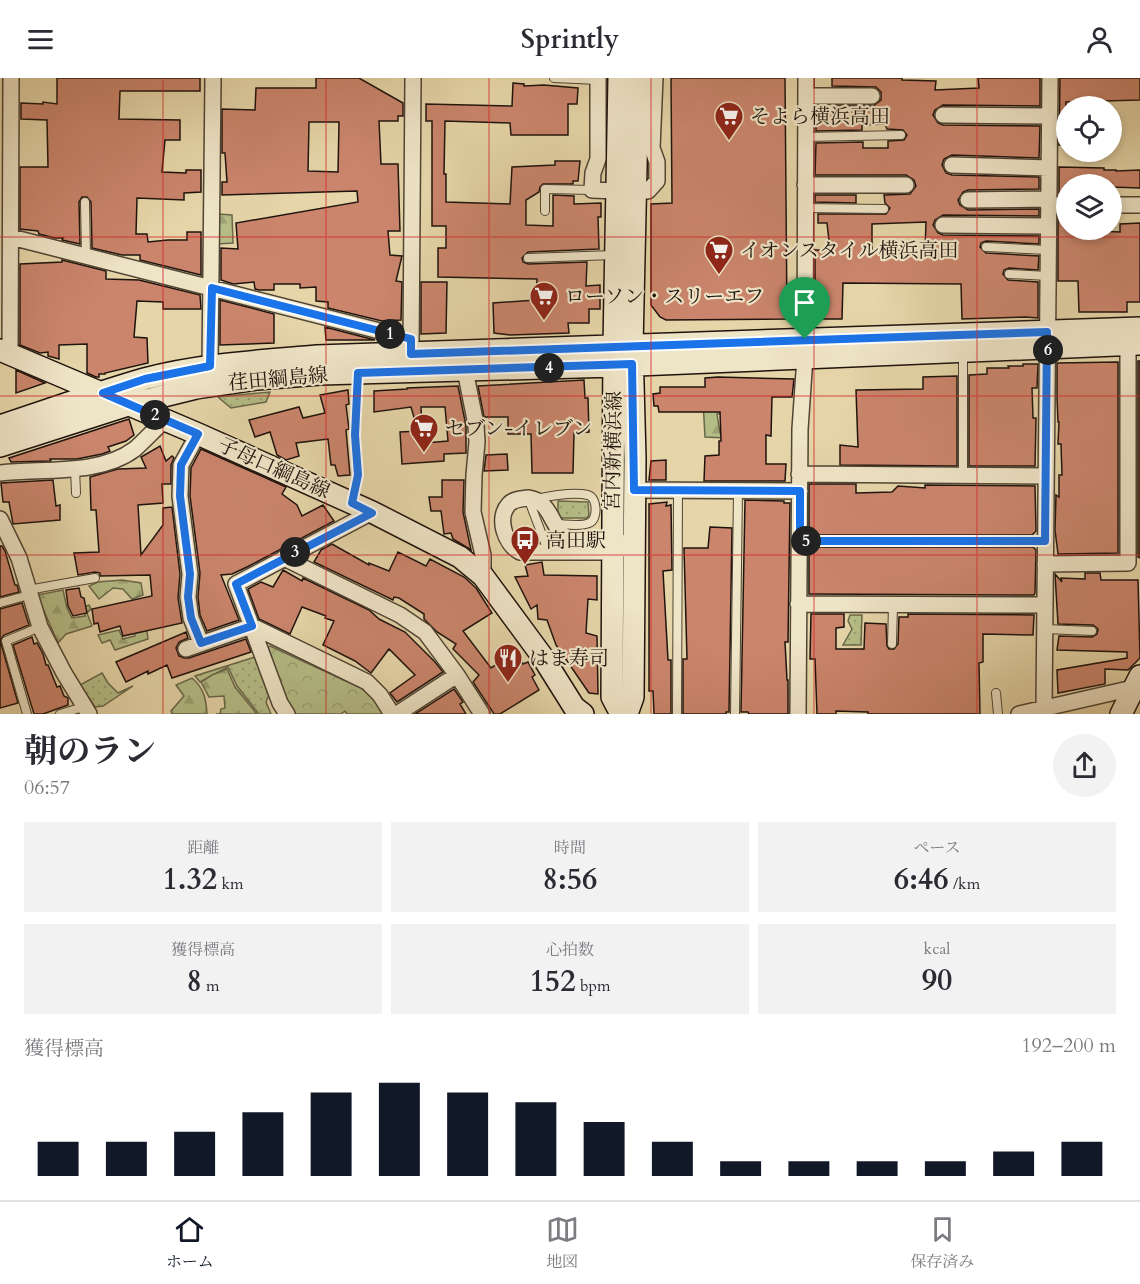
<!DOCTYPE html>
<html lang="ja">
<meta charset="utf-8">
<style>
body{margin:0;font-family:Cardo,"Noto Serif JP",serif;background:#f2f2f3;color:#2b2b33;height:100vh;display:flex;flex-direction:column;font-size:22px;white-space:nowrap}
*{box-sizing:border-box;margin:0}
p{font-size:20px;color:#7c7c81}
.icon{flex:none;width:33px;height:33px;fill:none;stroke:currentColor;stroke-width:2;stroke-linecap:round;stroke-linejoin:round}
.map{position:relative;height:636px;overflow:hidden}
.details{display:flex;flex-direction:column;background:#fff;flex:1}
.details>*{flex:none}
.tools{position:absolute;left:1056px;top:18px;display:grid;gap:12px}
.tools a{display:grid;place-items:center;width:66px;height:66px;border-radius:50%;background:#fff;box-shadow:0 3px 9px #0003;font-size:30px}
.pin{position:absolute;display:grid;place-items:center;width:51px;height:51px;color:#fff;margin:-62px -26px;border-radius:50% 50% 50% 0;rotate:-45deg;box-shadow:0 0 6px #0007}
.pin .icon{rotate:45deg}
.km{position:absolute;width:30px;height:30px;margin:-15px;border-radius:50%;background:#222;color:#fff;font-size:16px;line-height:30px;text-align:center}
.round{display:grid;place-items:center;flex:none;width:63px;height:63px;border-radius:32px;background:#f2f2f3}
.summary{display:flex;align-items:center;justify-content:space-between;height:102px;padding:0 24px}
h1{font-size:33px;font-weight:700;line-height:45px}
.figures{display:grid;grid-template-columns:repeat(3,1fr);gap:9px;height:102px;padding:6px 24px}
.figures div{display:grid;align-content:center;border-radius:0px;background:#f2f2f3;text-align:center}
.figures b{font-size:30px;font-weight:700}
.figures small{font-size:16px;font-weight:400}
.figures p{font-size:16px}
.chart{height:168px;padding:12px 24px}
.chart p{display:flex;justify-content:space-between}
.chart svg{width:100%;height:108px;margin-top:6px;stroke:#111827;stroke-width:6}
header{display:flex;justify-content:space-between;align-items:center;height:78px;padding:0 24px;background:#fff;font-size:27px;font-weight:700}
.menu{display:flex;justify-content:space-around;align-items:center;height:84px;border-top:2px solid #e1e1e2;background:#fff;font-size:16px;color:#7c7c81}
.menu a{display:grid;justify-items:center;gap:3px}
.menu .current{color:#111827}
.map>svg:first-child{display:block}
</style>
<header><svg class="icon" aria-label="menu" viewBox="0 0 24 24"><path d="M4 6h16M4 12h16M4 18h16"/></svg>Sprintly<svg class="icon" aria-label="person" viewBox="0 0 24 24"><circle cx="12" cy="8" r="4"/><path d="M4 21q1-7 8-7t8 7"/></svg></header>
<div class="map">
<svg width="1140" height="636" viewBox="0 0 1140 636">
<defs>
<pattern id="grass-dots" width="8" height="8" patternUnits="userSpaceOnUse" patternTransform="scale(1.5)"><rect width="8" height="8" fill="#b5bd87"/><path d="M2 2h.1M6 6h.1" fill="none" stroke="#9ba273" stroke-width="1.8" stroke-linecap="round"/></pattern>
<pattern id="forest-firs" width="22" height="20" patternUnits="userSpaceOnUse" patternTransform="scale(1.5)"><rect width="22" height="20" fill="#b5bd87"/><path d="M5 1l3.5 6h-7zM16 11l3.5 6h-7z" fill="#9ba273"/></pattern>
<pattern id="park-crowns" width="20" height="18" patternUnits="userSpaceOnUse" patternTransform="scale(1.5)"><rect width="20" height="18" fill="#b5bd87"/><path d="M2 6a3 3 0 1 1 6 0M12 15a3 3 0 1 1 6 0" fill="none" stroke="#9ba273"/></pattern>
</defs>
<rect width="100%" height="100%" fill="#e5d5a8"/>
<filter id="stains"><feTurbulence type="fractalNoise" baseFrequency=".00333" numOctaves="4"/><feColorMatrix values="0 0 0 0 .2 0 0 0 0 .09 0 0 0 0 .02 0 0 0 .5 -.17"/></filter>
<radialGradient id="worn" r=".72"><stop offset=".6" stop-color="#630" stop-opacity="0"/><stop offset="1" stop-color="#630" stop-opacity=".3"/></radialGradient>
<path fill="url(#grass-dots)" stroke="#6a684a" stroke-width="1.5" d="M270,314L266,324L231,330L218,319Z
M558,423L588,424L589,437L587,440H561L558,434Z
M850,537H862L861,567H843L852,551L848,543Z
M255,579L270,614L266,624L271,636H259L237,608L228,589L200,604L195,598Z
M102,595L108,605L118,615L133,608L103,628L95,629L80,607Z"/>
<path fill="url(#forest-firs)" stroke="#6a684a" stroke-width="1.5" d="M218,136L232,137L233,165L218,166Z
M703,323L747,334L717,336L720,355H746L747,361L705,359Z
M122,502L141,505L143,517L132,521L123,511L113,510L99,521L89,508L98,504Z
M63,512L67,530L72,540L85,538V529L89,527L91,531L87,535L92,548L66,556L58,565L37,517Z
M146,546L148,561L115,572L110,562L102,565L98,557L119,552L123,561L135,558L133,550Z
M227,591L235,609L257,636H216H220L221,631L225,630L224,618L209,619L201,604L212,597Z
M192,600C204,610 206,621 207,636H172L171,633L184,618L176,607Z"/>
<path fill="url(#park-crowns)" stroke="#6a684a" stroke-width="1.5" d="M270,568L361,610L375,622L383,636H347L345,633L341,636H294L288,625L268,569Z"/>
<path fill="#ca856c" stroke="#1f130d" stroke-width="1.5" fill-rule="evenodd" d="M57,0H200V13H120L119,41L180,42V62H165L162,94L186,95V92H201V114L184,115V122L137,120L136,156H147L148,164L168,162H187V154H201V197L140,182V177H122L92,170L91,124L87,119H82L79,124L80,166L62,162L63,160H55L39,156L38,153L20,151V89H48L47,42L21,41V25L43,26V24L57,26Z
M316,0H359L403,25V38H398V43H379L381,86H398L400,153H388L390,177L402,178L396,203L402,204L401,242L382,243L328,230V224L316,223V209L300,210V206H274V212H259L255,211L254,204L233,206L221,202V170L238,171L236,145L358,124L357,113L222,117V104H227L225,75H222V31L255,32L256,10H316ZM309,44H339L338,94L308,93Z
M671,0H785L787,241L666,242L660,239L651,227V126L672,125Z
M832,0H902V2L936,3L935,12L979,10L978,0H1040V28L943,27L935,32L933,37L938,45L943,47L1040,48L1039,80L952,77L944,81L942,87L946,95L952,97L1039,99V111L968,112L963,114L958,122L960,127L968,132L1039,131V138L943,137L935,142L933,147L938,155L943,157L1039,158V166L986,163L981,165L980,169L986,175L1039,178L1038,192L1009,190L1004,192L1003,196L1008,202L1038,204V240L1026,239L962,241L961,206L843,205L842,241H815V172H830L827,145H818V136H886L890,130L885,125L884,117L910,116L916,108L914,102L906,97H815L816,65L863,64V70H888V63L904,62L907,57L903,52L887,51L885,46L862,47V52L816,53V32H832V28H873L881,22V14L876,9L832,8ZM926,144L925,173L872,172V146Z
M1060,0H1140V22L1066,24V68L1059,67Z
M513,5L524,6V8L544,7L578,10L577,26H568V57H511L510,45L445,43L444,96H446V124L510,126L512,89L555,87V83H580L578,103H573V106H543L540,109L539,114L526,122V147L553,148V117L574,118V126L601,125V139H598L599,171L528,174L522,180L523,184L528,186L587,184L586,208L600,207V231H589V245H568L569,255L510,257L494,255L493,225L536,222L537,201L438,199V170H446V148H432V43H426V26L512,28Z
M1059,89L1104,90V92H1116V93L1140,92V110L1112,109V106H1066V117H1059Z
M815,117H856V125L815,124Z
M1058,137H1066V152H1097V153L1120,154V146L1140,145V224H1127V234H1079L1078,203H1058Z
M62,182L106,193V201L139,202L200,217L201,231H163V224L137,223L134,259L147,260L148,285L105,295V296H99V299H96L87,295V266L59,267V281L48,278V274L40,275L20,267V186L62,184Z
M421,204H447L446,255L421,256Z
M220,222L274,236V265L220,267Z
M325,249L375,262H326Z
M1138,283H1140V480L1138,479Z
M1118,284V475L1058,476L1055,452L1056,417L1059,419V397H1062L1061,366H1058L1059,344H1058L1057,320V285Z
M1023,286H1038L1037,310H1032L1033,340H1036L1035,388H969V297L987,296V290H1009L1008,288H1023Z
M16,292L45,305L16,315Z
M957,298V388L840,387V367L858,369L856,312L923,311V299Z
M718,299L794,301L792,319H772L771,358L766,357V386H786L785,403H704L705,378L719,377V363H721L720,334H659L658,328H654L653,316L660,315V309H705V300Z
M584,302L585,320H588L589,354L574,355L573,395H532L531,356H508V339H484L478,308Z
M458,308L466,348V375L444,376V383L402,386L400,354L418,353L411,329L374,334V313L407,311V310ZM421,329H445L448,363L425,365L422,353Z
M348,312L349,326L346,327L349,351L346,352L350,397L338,398L335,387H331L328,361L296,365L299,378L286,382L277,377L270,354L255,359L249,342L299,329L303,340L325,335L320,317Z
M129,341L134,357L126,363L108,369L110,373L102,376L77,381H50L51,383L11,384L9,380Z
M160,368L166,383L172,378L174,380L171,387V406H162L163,425L138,427L141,477L163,447V430L172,429L180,496L178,520L182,545L123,558L120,548L100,554L98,545L94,546L92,531L152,518L150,497L100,498V495L95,494L78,497L74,475L99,474L96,432H91L90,399L118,391L146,390L141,379Z
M201,371L286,409L282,416L297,427L302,438L323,427L334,443L247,489L232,496L221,497L239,542L207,553L200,537L198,519L200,495L190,418L191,390Z
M507,376L508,392L484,393L486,377Z
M666,382V402H649L651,383Z
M53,402L56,428L60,427V442L13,446L9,424H3L1,405Z
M442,402H464L463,434L471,472L453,461L451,455L444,456L441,433H431L429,419H442Z
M809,406H856V415L892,414L898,408L925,410V407L1035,408L1036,453L1032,457H809Z
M745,422L784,423V425H790L788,564H785L787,602H788V636H749L748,634H741Z
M667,424L666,428L671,427L672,492L663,493L668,582H671V636H654L653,613H649V426Z
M710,449L732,450L729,634H726V636H683V581H687L684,470H708Z
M332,466L369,487V485L389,493L398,474L426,488L430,481L464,499L476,510L492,535L463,553L491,590L516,574L523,586L528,584L535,597L532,599L539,612L500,636H494L473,604L479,597L453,571L456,566L437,554L424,541V536L399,520L394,519L393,522L314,484L321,472Z
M0,468H2L5,473L15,507H17L19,514L0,519Z
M809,469H1033L1036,472L1035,515L1034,517L811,516H809Z
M542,484L544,497L597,498V522L588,521L586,555L597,558L598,616L589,615L556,567L547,542L538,541L537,527L531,531L515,499L528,498L525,487Z
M283,492L302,503L303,500L369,532L379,541L405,554L435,584L443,594L397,624L390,615L415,597L389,571L371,595L355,583L323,567L334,543L325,540L326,538L302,529L290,556L259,541L248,511L261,504L273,509Z
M1085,495H1100L1101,502H1138L1140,580L1128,592L1105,591V606L1058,615L1057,592L1127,580V574L1057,572L1059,558L1092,559L1097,556L1098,551L1093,547L1058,546L1055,496L1062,504L1061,500L1085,501Z
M79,510L81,519L84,520L87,535L73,538L68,528L66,512Z
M22,525L29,547L4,557L0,562L18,625L0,630V531Z
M811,536H844V549L836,550V571H864L865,545L886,546L887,568L889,571H894L898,566L899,539H908V536L1034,537L1033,557L983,556V584L979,585L980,636H868V634L836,633V636H817L815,581H810Z
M186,554L188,560L179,564L176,570L179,578L184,580H189L246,561L251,574L172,600L167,587L148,596V593L126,604L116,584Z
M32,559L34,566L37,565L43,576L46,587H48L57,609L60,608L64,618L68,620V627L43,636H34L13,567Z
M454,611L463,624L460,626L466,636H415Z"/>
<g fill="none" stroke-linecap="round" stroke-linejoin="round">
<g stroke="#504434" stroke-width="10">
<path id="lane" d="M554,0L598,2
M805,59L901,57
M85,124L86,178
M805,130L884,131
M545,133V111L592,112
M986,169L1048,172
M528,180L614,177
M1009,196L1048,198
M963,276V397
M75,390L76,415
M528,420L549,475
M536,421C550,418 574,414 588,417C598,420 598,442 589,445C581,449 565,446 556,446
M353,424L358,397L355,357L358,296
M800,463H1045
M28,512L95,500
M0,525L29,517
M1045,551L1092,553
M892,566L893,527
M996,615L998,636
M27,636L6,563L40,549
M60,636L83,629
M677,636L678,412
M735,636L738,413"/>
</g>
<g stroke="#504434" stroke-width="18">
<path id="street" d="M598,0V81L593,95L592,112L617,113
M806,18H872
M943,37L1049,38
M952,87L1049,90
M805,107H906
M635,113H648L657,103V84L652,70L655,0
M968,122L1048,121
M1048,127H1066
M1112,127H1140
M943,147L1048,148
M11,159L411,261
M411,270L413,0
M10,276L11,0
M210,288L213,0
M465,292L476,347L477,364L474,397L473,434L483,477V498
M198,356L181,387L180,418L190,496L188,519L191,540L201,565
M0,395C43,390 99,398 135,371C145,362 155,351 165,342
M799,396L1046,398
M635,412L800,413
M528,420C551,423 550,446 565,459C573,467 599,462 611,463C618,463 626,466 634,467L612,474H520C505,466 496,440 509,426C514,421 521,421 528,420Z
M0,441L19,480L40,549L64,595L89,636
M284,480L400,537L425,554L457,597L482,636
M1045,486L1128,485V267
M798,526L1045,527
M186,571L252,548L367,604L380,617L392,636
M1044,629L1050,0
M287,636L280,625L236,506L372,434
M397,636L457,597
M798,636L800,351L805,279L806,0
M1019,636L1133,610"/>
</g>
<g stroke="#1f130d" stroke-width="24">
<path id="secondary" d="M619,0L614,268L612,619L621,636
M0,272L198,356L372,434L460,479L483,498L542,578L574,629L583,636
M0,348C48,332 96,315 144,301C200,286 260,283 317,278L1140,250
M0,368L131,326L196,310L257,301L320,296L614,288L1140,266
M627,636L633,619L635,381L632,268L638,0
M1121,636L1140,598"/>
</g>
<use href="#lane" stroke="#eee4c6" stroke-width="8"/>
<use href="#street" stroke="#eee4c6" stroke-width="15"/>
<use href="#secondary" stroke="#eee4c6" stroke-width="21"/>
</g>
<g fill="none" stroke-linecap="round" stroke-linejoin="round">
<g stroke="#fff" stroke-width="12">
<path id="route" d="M212,210L411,261V276L1047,254L1045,463H800V413L634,412L632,286L358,295L355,357L358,397L352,425L372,435L236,506L252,548L201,565L191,540L188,519L190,496L180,418L181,387L198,356L103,315L145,301L210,288Z"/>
</g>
<use href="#route" stroke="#1a73e8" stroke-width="8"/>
</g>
<path fill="none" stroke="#d62828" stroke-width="1.5" stroke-opacity="0.55" d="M163,0V636M326,0V636M489,0V636M651,0V636M814,0V636M977,0V636M0,159H1140M0,318H1140M0,477H1140"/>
<defs>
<g id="supermarket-pin" transform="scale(1.5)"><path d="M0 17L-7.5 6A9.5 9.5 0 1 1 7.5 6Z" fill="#8f2418" stroke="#eee4c6"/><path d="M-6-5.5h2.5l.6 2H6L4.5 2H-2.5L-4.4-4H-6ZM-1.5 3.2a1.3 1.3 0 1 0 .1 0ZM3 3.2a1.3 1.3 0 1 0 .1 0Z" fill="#fff"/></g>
<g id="bus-pin" transform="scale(1.5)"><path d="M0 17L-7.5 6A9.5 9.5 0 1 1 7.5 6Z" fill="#8f2418" stroke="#eee4c6"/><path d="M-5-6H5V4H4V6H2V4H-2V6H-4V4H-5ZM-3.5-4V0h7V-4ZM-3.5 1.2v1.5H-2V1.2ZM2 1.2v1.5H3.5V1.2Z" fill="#fff"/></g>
<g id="restaurant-pin" transform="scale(1.5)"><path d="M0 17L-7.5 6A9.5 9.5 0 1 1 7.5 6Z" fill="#8f2418" stroke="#eee4c6"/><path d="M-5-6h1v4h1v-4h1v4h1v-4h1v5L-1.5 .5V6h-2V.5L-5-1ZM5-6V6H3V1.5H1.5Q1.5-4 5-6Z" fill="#fff"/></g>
</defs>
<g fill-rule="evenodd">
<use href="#supermarket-pin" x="729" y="38"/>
<use href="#supermarket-pin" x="719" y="172"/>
<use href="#supermarket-pin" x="544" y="218"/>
<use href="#supermarket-pin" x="424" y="350"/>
<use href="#bus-pin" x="525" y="462"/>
<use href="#restaurant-pin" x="508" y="580"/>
</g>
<g text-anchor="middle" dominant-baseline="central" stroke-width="4.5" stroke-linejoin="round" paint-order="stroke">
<g font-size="20" fill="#1f130d" stroke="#eee4c6" text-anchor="start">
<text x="750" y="38">そよら横浜高田</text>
<text x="740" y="172">イオンスタイル横浜高田</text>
<text x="565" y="218">ローソン・スリーエフ</text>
<text x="445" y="350">セブン-イレブン</text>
<text x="546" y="462">高田駅</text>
<text x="529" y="580">はま寿司</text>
</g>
<g font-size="20" fill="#1f130d" stroke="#eee4c6">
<text transform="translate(278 301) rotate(-5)">荏田綱島線</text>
<text transform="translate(613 373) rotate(-89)">宮内新横浜線</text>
<text transform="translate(274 390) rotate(24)">子母口綱島線</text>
</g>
</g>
<rect width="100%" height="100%" filter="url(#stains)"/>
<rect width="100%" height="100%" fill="url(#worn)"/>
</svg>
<div class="tools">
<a><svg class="icon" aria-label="locate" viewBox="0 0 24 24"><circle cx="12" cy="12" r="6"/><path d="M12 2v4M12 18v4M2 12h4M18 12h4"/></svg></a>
<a><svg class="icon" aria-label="layers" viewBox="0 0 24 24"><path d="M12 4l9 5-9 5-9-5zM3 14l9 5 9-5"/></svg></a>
</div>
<div class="pin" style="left:805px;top:261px;background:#1e9e55"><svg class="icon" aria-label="arrive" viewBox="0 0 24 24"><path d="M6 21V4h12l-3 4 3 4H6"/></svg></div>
<b class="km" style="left:390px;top:256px">1</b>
<b class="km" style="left:155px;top:337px">2</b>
<b class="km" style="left:295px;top:474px">3</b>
<b class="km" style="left:549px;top:290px">4</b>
<b class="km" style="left:806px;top:463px">5</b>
<b class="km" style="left:1048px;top:272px">6</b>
</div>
<section class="details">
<div class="summary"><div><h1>朝のラン</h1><p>06:57</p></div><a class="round"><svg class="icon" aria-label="share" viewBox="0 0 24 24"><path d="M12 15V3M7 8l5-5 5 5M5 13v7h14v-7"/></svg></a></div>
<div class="figures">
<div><p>距離</p><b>1.32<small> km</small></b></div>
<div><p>時間</p><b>8:56</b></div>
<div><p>ペース</p><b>6:46<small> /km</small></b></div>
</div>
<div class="figures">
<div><p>獲得標高</p><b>8<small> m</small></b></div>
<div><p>心拍数</p><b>152<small> bpm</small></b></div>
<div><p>kcal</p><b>90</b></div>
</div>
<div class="chart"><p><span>獲得標高</span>192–200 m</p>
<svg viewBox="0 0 160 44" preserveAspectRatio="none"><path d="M5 44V30M15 44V30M25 44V26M35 44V18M45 44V10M55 44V6M65 44V10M75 44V14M85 44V22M95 44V30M105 44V38M115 44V38M125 44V38M135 44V38M145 44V34M155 44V30"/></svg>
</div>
</section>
<nav class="menu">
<a class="current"><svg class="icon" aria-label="home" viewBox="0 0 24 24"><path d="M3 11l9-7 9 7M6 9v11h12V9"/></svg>ホーム</a>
<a><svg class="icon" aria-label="map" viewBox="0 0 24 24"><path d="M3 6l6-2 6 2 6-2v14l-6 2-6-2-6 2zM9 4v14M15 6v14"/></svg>地図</a>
<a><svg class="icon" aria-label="saved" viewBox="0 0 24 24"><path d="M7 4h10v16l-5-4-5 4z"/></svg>保存済み</a>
</nav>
